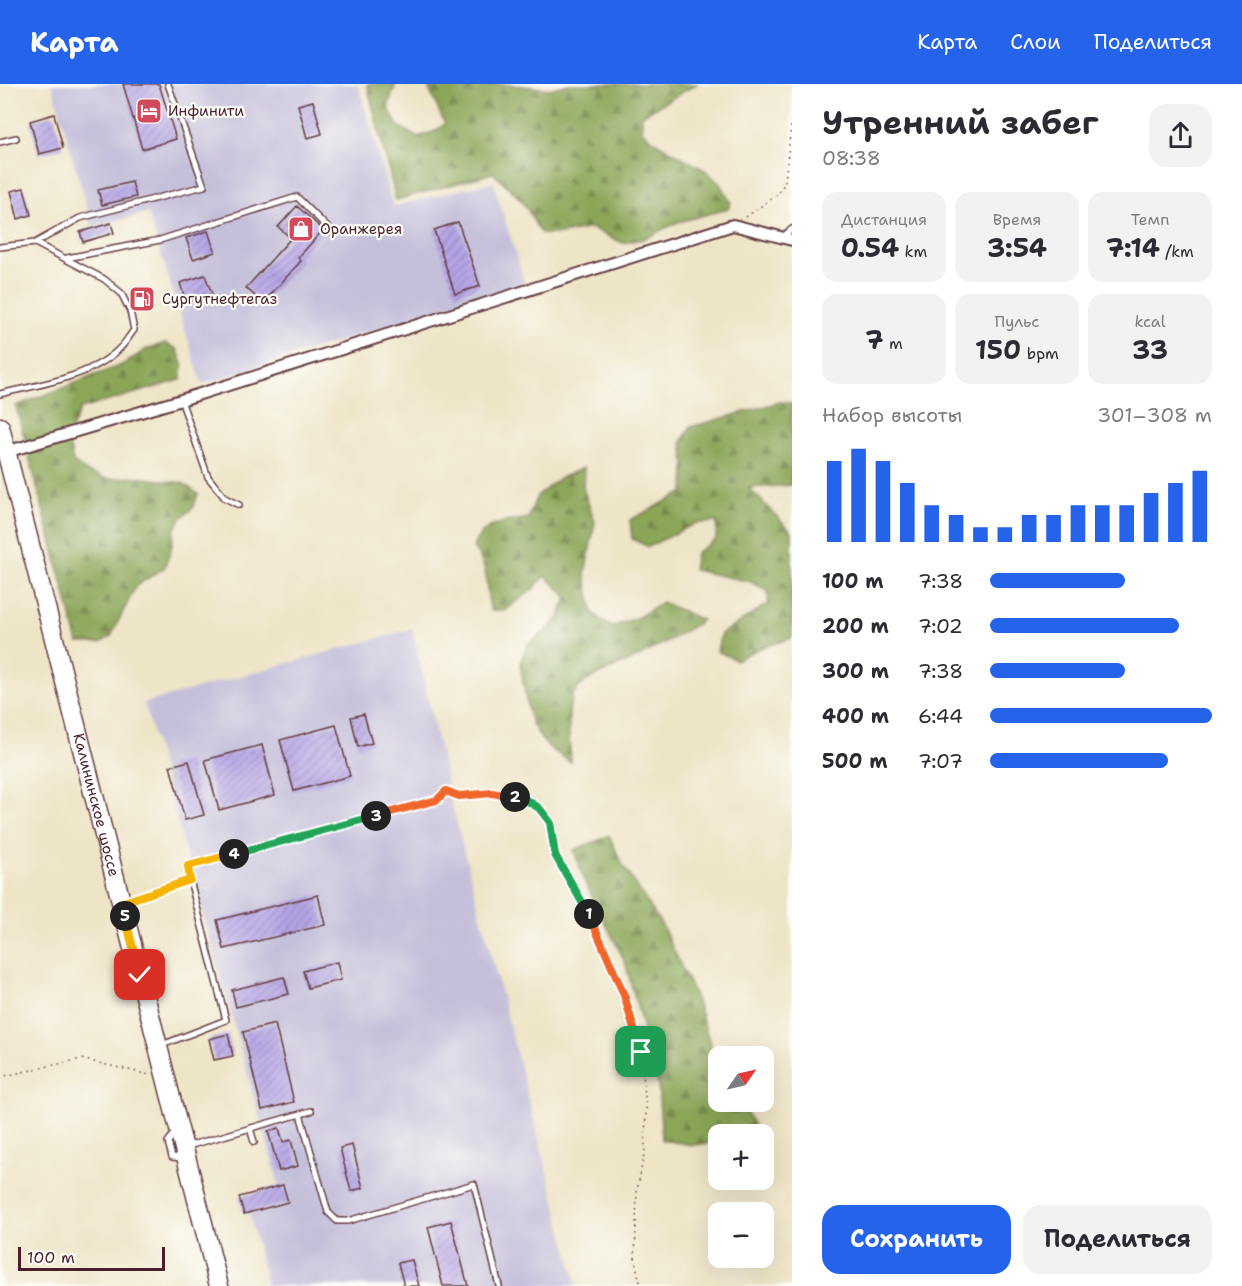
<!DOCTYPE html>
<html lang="ru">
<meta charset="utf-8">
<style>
body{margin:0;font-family:"Shantell Sans",sans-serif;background:#f2f2f3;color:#2b2b33;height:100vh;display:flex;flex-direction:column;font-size:22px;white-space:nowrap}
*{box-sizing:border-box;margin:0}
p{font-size:20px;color:#7c7c81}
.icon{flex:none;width:33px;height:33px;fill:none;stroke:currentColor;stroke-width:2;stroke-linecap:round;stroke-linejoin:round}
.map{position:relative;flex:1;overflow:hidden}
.details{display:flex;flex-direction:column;background:#fff;width:450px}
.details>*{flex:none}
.needle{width:39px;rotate:56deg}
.controls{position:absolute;left:708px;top:962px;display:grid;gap:12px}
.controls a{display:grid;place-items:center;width:66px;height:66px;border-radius:12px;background:#fff;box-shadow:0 6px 24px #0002;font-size:30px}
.scale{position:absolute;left:18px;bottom:15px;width:147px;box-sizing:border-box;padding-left:6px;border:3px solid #4a1f2b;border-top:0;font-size:16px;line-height:21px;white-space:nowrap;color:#4a1f2b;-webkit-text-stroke:4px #fdfcf7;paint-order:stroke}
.pin{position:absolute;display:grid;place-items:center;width:51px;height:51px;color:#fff;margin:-26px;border-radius:12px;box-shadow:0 3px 9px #0006}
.km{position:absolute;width:30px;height:30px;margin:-15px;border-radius:50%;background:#222;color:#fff;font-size:16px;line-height:30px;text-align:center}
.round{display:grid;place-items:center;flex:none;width:63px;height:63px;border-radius:18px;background:#f2f2f3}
.overview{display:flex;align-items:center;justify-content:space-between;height:102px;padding:0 30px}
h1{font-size:33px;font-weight:700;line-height:45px}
.stats{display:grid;grid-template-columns:repeat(3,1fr);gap:9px;height:102px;padding:6px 30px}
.stats div{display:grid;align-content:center;border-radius:15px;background:#f2f2f3;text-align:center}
.stats b{font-size:26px;font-weight:700}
.stats small{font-size:16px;font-weight:400}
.stats p{font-size:16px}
.chart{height:168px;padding:12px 30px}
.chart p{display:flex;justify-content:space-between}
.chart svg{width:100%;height:108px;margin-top:6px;stroke:#2563eb;stroke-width:6}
.action{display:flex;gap:12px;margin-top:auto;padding:12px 30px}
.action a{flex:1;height:69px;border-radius:18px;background:#2563eb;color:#fff;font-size:24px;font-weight:700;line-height:69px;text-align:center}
.action a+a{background:#f2f2f3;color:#2b2b33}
ul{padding:0 30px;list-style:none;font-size:20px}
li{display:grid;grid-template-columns:96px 72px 1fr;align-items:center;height:45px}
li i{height:15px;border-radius:8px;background:#2563eb}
header{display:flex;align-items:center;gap:36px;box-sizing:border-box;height:84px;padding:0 30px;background:#2563eb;color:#fff}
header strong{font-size:28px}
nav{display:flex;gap:33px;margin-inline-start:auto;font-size:21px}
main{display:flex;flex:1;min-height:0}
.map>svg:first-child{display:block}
</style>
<header>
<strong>Карта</strong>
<nav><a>Карта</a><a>Слои</a><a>Поделиться</a></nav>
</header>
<main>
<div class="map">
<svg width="792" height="1202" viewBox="0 0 792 1202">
<defs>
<pattern id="forest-firs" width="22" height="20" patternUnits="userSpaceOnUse" patternTransform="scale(1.5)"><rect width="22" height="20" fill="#8ca658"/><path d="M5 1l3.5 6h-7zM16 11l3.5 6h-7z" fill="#748749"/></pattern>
<pattern id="building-hatch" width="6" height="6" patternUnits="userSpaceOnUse" patternTransform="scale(1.5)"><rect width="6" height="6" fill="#b6a5e7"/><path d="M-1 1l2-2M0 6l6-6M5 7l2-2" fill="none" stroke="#9686bb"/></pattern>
</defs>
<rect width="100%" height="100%" fill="#fdfcf7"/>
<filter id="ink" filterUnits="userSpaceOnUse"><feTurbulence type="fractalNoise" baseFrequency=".0167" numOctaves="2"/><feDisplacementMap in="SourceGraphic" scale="12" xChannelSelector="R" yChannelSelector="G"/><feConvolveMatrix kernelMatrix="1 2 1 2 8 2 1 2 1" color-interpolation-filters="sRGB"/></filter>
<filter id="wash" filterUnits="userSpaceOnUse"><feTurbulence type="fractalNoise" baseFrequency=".008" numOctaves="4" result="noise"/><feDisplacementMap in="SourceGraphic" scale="24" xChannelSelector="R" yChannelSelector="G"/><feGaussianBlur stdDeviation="1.35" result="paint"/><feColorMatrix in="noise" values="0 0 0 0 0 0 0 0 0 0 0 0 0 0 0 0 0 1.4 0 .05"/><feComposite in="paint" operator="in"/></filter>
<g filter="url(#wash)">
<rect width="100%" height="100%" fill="#eee4c6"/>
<path fill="#c5c0da" d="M52,0H358L393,122L493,98L525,199L202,300L148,129L92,142Z
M412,545L454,728L577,1202H267L249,1129L244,1130L239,1113L279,1102L144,619Z"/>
<path fill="url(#forest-firs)" stroke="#6b6242" stroke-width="1.5" d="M367,0H396L388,23L398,42L417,53L433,48L445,40L429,5L430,0H503L550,5L569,0H697L642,31V46L657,59L705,86L720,100L731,119L728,125L678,138L643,155L623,159L591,144L561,150H542C535,142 533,134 527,125C519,111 505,100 493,89L396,116Z
M165,259L177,265L183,280L181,296L80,325L68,354L73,378L87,388L107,395L136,393L183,399L198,410L193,424L181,434L174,446L171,467L164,484L136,502L111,552L101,559H78L16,322L124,280L147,265Z
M780,318L792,319V401L749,404L792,448V554L760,564L736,576L717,567L721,550L768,520V507L751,498L693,486L696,469L716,455L717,438L696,439L648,463L632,455L630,436L684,408L685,380L682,357L691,343Z
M584,384L583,404L595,438L585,490L593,529L611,543L639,533L662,518L702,536C683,550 659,562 638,573C622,580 582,595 574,609C565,626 570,659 571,678L552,666L542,656L532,640L528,626L520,579L528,560L547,546L559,534L567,513L546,492L533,505L504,527L491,526C485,510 489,495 483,480C481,474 476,468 473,463C483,437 504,439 528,434L537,412L560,394Z
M609,752L624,783L662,841L696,914L711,962L718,977V1017H740L759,1050H718V1058L693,1061L662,1056L658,1001L625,878L584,796L574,766Z"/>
<g id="blocks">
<path fill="url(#building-hatch)" d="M123,0H159L176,55L142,65Z
M313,17L322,50L307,54L298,21Z
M54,30L63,64L39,70L30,37Z
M132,98L136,113L102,121L98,106Z
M24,104L31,131L18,135L11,107Z
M297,122L323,146L298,174L301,177L263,219L246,204L291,154L278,143Z
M458,138L480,202L455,210L434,146Z
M111,139L114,149L83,158L80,148Z
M208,147L215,168L193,175L186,154Z
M205,191L212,210L186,218L180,199Z
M144,205L150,223L139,226L134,208Z
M364,630L372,659L358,663L351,633Z
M336,641L350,692L294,707L280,656Z
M262,661L275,711L219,726L205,676Z
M189,677L204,731L185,736L170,682Z
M318,811L325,841L224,865L217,836Z
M337,878L341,896L308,904L303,887Z
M284,893L289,910L236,923L232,906Z
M275,940L294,1018L262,1026L243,948Z
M228,950L233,972L214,976L209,955Z
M279,1044L283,1058L291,1056L298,1082L279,1087L268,1047Z
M352,1061L363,1104L351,1107L340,1064Z
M283,1101L288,1118L244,1130L239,1113Z
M451,1137L468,1202H443L428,1143Z
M412,1176L419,1202H404L398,1179Z"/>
</g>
</g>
<g filter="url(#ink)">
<use href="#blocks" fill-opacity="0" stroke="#633d42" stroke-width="1.5"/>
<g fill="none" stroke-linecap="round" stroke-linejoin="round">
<g stroke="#633d42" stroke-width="8">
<path id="service" d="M0,58L16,54
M784,152L792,145
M35,159L80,134L204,102L168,0
M0,163L35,159L104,195L121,209L130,227L134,246C129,252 125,260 119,265C92,293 37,301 0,310
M67,174L160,156L297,113L332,148
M181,316L208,393L225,414L239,421
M190,796L188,782L437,716L445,707
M126,817L190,796L226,936L162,961
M300,1030L328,1128L337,1137H348L474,1100L499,1202
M250,1044L254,1058
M176,1047L168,1058L172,1073L182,1074
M188,1062L311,1027"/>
</g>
<g stroke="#633d42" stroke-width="14">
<path id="minor" d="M6,368L181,316L733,141L792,156"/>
</g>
<g stroke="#633d42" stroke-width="21">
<g id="primary">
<path id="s1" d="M0,343L219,1202"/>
</g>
</g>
<path stroke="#633d42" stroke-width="1.5" stroke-dasharray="1.5 4.5" stroke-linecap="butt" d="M746,133L778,110L785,98L792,31
M452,709L460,712L492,709L523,714L539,724L550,738L555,771L588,828L624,911L641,967L646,1023L645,1065L637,1107L635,1176L641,1202
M0,993L81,975L150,991"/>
<use href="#service" stroke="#fff" stroke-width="5"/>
<use href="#minor" stroke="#fff" stroke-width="10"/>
<use href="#primary" stroke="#fff" stroke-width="18"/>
</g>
</g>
<g fill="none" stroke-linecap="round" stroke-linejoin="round" filter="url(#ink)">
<g stroke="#fff" stroke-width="12">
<path id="split-1" d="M589,830L624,911L641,968"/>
</g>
<g stroke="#fff" stroke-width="12">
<path id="split-2" d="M515,713L523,714L539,724L550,738L555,771L589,830"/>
</g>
<g stroke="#fff" stroke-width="12">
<path id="split-3" d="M376,732L437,716L446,707L459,712L492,709L515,713"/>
</g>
<g stroke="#fff" stroke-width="12">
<path id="split-4" d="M234,770L376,732"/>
</g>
<g stroke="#fff" stroke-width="12">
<path id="split-5" d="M125,832L121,819L190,796L188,782L234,770"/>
</g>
<g stroke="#fff" stroke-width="12">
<path id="split-6" d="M125,832L140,891"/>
</g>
<use href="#split-1" stroke="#f0652b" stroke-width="8"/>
<use href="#split-2" stroke="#22a559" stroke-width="8"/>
<use href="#split-3" stroke="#f0652b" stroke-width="8"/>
<use href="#split-4" stroke="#22a559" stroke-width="8"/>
<use href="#split-5" stroke="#f5b400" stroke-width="8"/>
<use href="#split-6" stroke="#f5b400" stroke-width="8"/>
</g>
<defs>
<g id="hotel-square" transform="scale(1.35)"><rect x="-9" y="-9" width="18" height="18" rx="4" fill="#d1495b" stroke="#fdfcf7"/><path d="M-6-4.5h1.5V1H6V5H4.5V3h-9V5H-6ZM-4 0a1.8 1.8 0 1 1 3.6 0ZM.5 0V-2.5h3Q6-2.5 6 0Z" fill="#fff"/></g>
<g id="shop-square" transform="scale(1.35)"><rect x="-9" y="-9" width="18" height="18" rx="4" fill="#d1495b" stroke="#fdfcf7"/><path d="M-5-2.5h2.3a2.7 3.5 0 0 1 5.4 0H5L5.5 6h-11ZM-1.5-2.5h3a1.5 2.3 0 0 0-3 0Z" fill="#fff"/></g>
<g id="fuel-square" transform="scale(1.35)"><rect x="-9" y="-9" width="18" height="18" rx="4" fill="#d1495b" stroke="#fdfcf7"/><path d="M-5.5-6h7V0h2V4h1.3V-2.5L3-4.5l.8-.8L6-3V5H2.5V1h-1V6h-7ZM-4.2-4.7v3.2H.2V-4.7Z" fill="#fff"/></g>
</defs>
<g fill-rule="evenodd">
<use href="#hotel-square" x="149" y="27"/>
<use href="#shop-square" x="301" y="145"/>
<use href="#fuel-square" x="142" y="215"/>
</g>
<g text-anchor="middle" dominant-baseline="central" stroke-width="4.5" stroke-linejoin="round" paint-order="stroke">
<g font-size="15" fill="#4a1f2b" stroke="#fdfcf7" text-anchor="start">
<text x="168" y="27">Инфинити</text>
<text x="320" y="145">Оранжерея</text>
<text x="162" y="215">Сургутнефтегаз</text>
</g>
<g font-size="15" fill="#4a1f2b" stroke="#fdfcf7">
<text stroke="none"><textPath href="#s1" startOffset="390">Калининское шоссе</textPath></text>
</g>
</g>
</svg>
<div class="controls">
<a><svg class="needle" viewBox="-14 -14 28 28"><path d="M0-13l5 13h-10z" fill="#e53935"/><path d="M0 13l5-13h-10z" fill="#7c7c81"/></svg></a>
<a>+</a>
<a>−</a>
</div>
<div class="scale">100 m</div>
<div class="pin" style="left:641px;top:968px;background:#1e9e55"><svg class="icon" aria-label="arrive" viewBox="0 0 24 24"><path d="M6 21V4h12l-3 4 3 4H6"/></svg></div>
<div class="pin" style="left:140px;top:891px;background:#d93025"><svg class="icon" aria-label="check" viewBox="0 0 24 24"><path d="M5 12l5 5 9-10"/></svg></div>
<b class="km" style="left:589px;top:830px">1</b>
<b class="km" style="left:515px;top:713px">2</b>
<b class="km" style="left:376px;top:732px">3</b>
<b class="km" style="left:234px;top:770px">4</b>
<b class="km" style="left:125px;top:832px">5</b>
</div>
<section class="details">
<div class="overview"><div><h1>Утренний забег</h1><p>08:38</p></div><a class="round"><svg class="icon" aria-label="share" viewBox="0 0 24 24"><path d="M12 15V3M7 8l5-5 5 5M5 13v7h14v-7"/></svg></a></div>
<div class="stats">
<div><p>Дистанция</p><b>0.54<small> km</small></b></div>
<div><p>Время</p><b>3:54</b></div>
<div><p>Темп</p><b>7:14<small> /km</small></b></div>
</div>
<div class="stats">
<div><b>7<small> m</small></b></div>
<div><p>Пульс</p><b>150<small> bpm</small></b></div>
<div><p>kcal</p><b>33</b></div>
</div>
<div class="chart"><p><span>Набор высоты</span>301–308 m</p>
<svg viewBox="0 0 160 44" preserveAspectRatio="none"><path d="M5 44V11M15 44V6M25 44V11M35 44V20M45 44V29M55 44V33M65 44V38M75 44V38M85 44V33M95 44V33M105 44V29M115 44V29M125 44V29M135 44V24M145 44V20M155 44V15"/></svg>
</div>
<ul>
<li><b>100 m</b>7:38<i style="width:61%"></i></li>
<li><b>200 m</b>7:02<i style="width:85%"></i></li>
<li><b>300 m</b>7:38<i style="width:61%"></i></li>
<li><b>400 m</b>6:44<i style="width:100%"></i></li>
<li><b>500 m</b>7:07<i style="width:80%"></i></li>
</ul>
<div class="action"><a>Сохранить</a><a>Поделиться</a></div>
</section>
</main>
